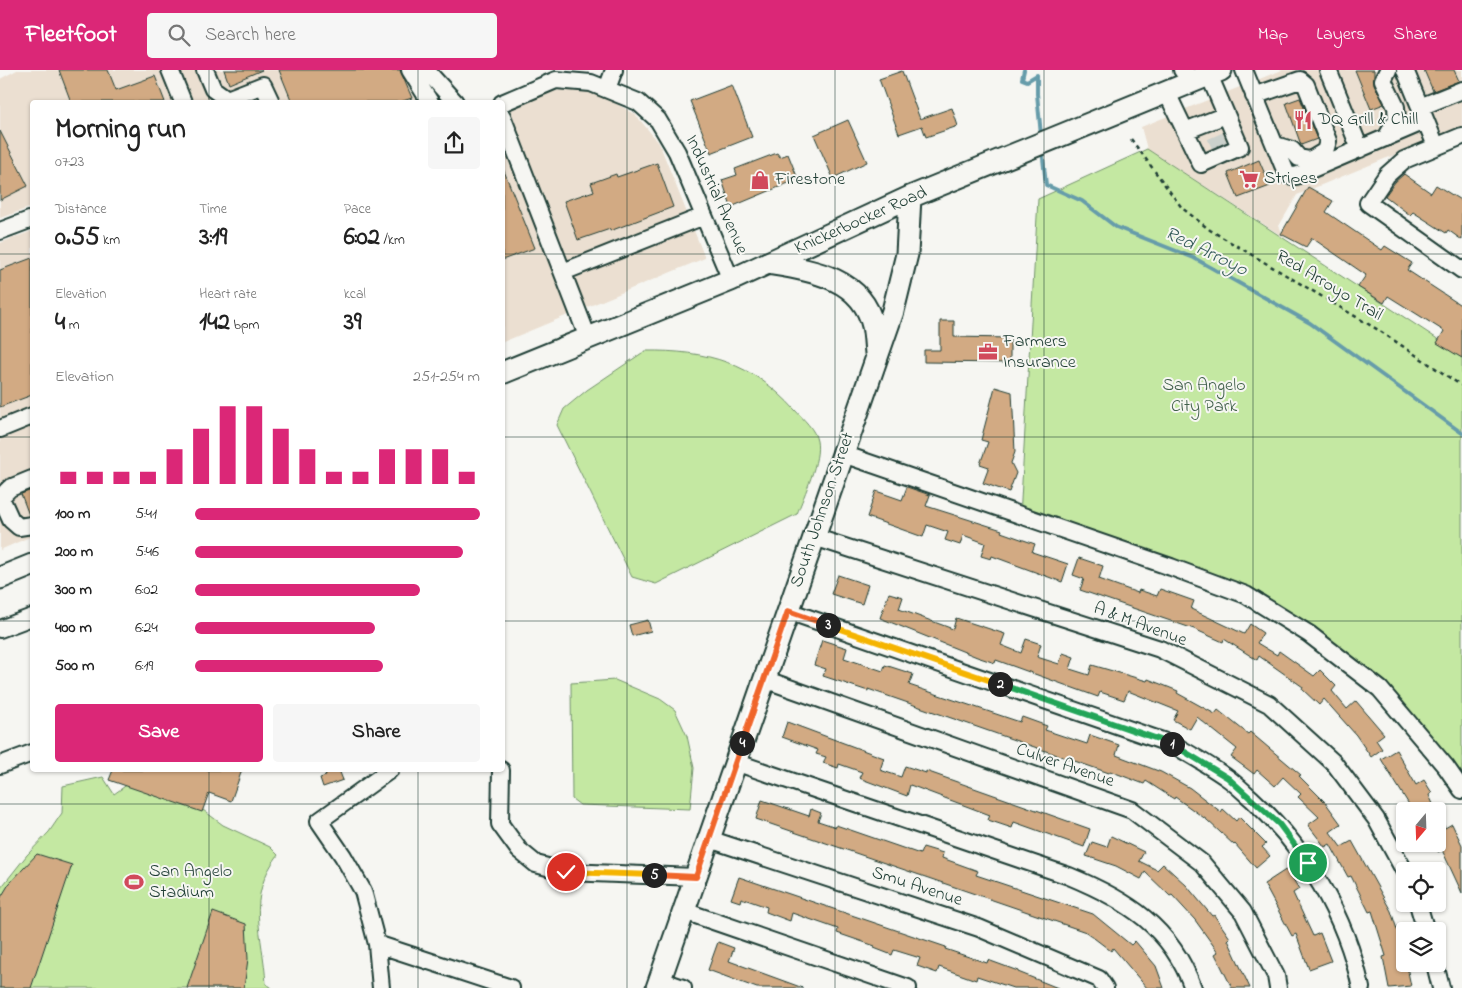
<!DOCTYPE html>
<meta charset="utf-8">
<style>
body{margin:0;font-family:"Indie Flower",sans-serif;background:#f6f6f6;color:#222;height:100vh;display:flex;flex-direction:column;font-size:19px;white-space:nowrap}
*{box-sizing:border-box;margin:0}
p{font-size:16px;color:#767676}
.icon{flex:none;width:28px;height:28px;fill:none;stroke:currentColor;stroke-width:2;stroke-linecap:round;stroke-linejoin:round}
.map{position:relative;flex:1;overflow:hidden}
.sheet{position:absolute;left:30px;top:30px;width:475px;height:672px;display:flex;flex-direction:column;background:#fff;border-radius:5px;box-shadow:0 1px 4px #0004}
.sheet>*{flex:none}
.needle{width:32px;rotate:199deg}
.controls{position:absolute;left:1396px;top:732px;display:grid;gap:10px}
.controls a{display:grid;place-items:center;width:50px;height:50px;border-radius:5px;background:#fff;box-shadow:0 1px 4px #0004;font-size:25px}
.pin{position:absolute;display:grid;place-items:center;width:42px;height:42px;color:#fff;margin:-21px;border:2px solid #fff;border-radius:50%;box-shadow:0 1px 5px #0007}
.km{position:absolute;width:25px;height:25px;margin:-12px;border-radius:50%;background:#222;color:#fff;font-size:14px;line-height:25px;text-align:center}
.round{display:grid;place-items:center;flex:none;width:52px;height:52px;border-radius:5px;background:#f6f6f6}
.headline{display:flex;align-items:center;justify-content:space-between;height:85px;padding:0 25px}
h1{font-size:28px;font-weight:700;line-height:38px}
.stats{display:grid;grid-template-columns:repeat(3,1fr);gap:8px;height:85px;padding:5px 25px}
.stats div{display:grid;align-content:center}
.stats b{font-size:25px;font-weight:700}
.stats small{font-size:14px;font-weight:400}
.stats p{font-size:14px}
.chart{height:140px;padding:10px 25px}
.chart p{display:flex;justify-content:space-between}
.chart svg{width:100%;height:90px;margin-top:5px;stroke:#db2777;stroke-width:6}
.cta{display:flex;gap:10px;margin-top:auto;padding:10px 25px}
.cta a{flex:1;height:58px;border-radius:5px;background:#db2777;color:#fff;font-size:20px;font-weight:700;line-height:58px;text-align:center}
.cta a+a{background:#f6f6f6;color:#222}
ul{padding:0 25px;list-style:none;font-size:16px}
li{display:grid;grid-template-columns:80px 60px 1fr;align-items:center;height:38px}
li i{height:12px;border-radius:6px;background:#db2777}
header{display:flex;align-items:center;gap:30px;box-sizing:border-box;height:70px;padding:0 25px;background:#db2777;color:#fff}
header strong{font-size:24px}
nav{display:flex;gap:28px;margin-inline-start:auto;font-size:18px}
.search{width:350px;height:45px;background:#f6f6f6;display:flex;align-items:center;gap:12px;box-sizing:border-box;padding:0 18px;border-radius:5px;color:#767676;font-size:19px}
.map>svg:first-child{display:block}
</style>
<header>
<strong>Fleetfoot</strong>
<div class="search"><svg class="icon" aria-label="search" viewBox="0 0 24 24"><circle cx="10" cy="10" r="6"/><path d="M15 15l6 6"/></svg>Search here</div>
<nav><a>Map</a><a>Layers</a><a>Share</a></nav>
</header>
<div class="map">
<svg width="1462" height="918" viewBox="0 0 1462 918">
<rect width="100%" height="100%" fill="#f6f6f2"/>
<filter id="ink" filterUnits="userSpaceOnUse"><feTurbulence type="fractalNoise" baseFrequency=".02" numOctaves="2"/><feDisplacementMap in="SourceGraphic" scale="10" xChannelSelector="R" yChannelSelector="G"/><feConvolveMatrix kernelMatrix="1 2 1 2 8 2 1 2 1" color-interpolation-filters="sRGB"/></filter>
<g filter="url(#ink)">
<path fill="#ebdfd1" d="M17,0H416L443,32H32V137L0,148V9Z
M1282,0H1462V57L1297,125L1279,156L1285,168L1147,79L1141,57Z
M578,19L604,27L635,44L659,73L705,188L503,272V40L546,21Z
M32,161V466L0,480V173Z"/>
<path fill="#c4e8a2" stroke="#72926b" d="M1147,79L1462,285V722L1356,603L1231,522L1020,448L1038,129Z
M645,281C707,280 753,293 795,340C803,349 815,359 817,371C821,390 804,425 797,444L656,514L632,507L557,355L564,339L587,320Z
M615,610L660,629L675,640L687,666L694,698L690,739L580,735L572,729L571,613Z
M103,707L114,724L128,714L203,740L223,755L270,777L278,785C245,829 263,863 266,914L271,918H0V819L27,785L49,762L62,743L63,716Z"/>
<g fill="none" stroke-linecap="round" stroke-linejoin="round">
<path stroke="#669caa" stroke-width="4" d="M1024,0L1022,9L1027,11L1037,5V24L1041,65
M1042,79L1046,115L1082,131L1116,157L1194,188L1310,253L1462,363"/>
</g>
<path fill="#d2aa83" stroke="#1f3d34" d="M59,0H108L116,20L155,6L165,32H71Z
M224,0H262L229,14Z
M279,0H400L412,28L400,32H292Z
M1355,0H1374V14L1384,34L1371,39Z
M1424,0H1454L1459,11L1433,21Z
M902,1L920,49L952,38L958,56L926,67L922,56L899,64L879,9Z
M732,15L752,67L711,83L690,31Z
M1300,28L1317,69L1301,75L1286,33Z
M848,50L867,92L833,108L814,65Z
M0,61L28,116L0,130Z
M777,83L780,87L788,84L798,109L731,137L722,110L737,105L735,99Z
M1259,90L1270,116L1238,128L1228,103Z
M657,93L673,137L610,161V159L578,170L564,131L594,121L591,113L616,104L617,107Z
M502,96L535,178L502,190Z
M1404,104L1431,123L1436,115L1462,131V170L1448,160L1446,163L1413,142L1410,145L1385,126L1395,112Z
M1308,117L1333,131L1326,142L1382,180L1385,176L1412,193L1407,200L1462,236V288L1437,273L1444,261L1388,226L1384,233L1358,217L1366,205L1312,168L1306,177L1281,164Z
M32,188V325L0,337V200Z
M940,251H954V267L1010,268V293L924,292V280H940Z
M995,317L1012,322L1015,382L1011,393L1016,403L1009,422L983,413L989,397L980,394L988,372L981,370Z
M907,417L930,425L926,436L1002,460L1001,462L1035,474L1032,482L1068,494L1062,512L992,486L991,489L981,486L985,473L963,465L960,475L945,470L948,462L927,455L923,467L867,447L876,421L902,430Z
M32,420V445H29L21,424Z
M1079,488L1103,496L1099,509L1138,523L1139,520L1157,526L1160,519L1194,531L1191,539L1244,564L1250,554L1263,563L1257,573L1277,585L1279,581L1314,606L1320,600L1336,616L1332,621L1347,639L1356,631L1384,664L1376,670L1382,679L1371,687L1356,665L1324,629L1319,635L1302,619L1303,617L1259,586L1257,590L1224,569L1223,572L1194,559L1080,520L1084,509L1073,505Z
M838,505L868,515L862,534L831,524Z
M889,523L903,527L899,539L953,559L956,548L1005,564L1001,575L1021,583L1026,569L1041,574L1037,587L1059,594L1063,583L1074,587L1070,599L1089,605L1092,595L1147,611L1148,609L1178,621L1177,623L1215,644L1218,640L1248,664L1250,662L1301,705L1299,706L1325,732L1341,754L1330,762L1341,777L1352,771L1391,841L1403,878L1411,916L1389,918L1383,887L1386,886L1372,841L1369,842L1351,806L1348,807L1330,774L1325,777L1308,755L1319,747L1298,727L1301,724L1283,707L1275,716L1257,700L1254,704L1231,687L1237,679L1197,647L1190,659L1173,650L1178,641L1128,621L1124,630L1100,622L1098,627L996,590L995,593L977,587L880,548Z
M648,550L651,561L632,566L629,555Z
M822,570L847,578L844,588L883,601L885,595L913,604L909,615L1020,652L1022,647L1047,656L1045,660L1087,674L1090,665L1119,675L1116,685L1161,702L1190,718L1221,742L1223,739L1236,751L1239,747L1266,774L1262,777L1270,786L1256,798L1235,774L1234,775L1207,750L1175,727L1174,729L1146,711L1144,714L1110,701L1109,703L868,619V621L823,606L826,599L814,595Z
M787,652L884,688L880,700L901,707L905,696L926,703V701L1090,759L1084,777L1014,752L1012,758L988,750L990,745L910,715L907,726L859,708L862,702L839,694L838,698L823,693L826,687L816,684L818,680L782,667Z
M1396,680L1416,715L1424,710L1432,723L1429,725L1433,734L1421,741H1413L1381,689Z
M113,700H242L231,731L209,723L202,742L109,710Z
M331,700H339L343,710L323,717L320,708L326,706L325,702Z
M762,730L809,746L811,739L821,743L818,751L836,757V755L920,784L923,777L943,783L942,788L978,801L976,805L1093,844L1131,875L1135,871L1156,896L1164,918H1147L1113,878L1111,881L1086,862L756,749Z
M1438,744L1445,758L1452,754L1462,775V823L1442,780L1438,782Z
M1111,766L1144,782L1139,791L1157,800L1163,794L1186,815L1212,846L1214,845L1230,868L1228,870L1250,918H1232L1215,884L1218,882L1195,850L1172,825L1170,826L1145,802L1141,809L1116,796L1086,786L1092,772L1107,777Z
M37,784L72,795L31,918H0V829L9,814Z
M1287,799L1299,819L1293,823L1313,866L1320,863L1331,891L1309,899L1296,864L1292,866L1264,814Z
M739,807L946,877L945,879L987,893L988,890L1018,901V902L1058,918H1013L977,906L976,910L939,897L937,903L917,896L920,888L894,880L892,885L874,878L875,876L837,863L838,859L792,843L790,851L766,842L767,837L741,828L740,832L731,829Z
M213,842L246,854L248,889L244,918H187Z
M718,872L734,878L729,891L803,918H757L708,900Z"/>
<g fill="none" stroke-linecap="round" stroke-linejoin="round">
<path stroke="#cbd1cc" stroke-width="16" stroke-dasharray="16 8" stroke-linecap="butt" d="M1215,66L1221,79"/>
<g stroke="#1f3d34" stroke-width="20">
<path id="minor" d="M170,0L183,32
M205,0L213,19L227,29
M410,0L430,32
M426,0L455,32
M1182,0L1194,11
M1244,0L1287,105L1296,106L1425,51
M1328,0L1360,79
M1405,0L1436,76
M607,19L614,0
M1167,23L1201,94L1240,77L1209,5
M1254,26L1300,10L1306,15L1328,71L1325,81L1310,90L1299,88L1292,80L1275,75
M228,32L227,29L263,15L271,32
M502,33L556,10L591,13L638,32L658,50L677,82L731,210
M1420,37L1462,20
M502,46L588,268
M1185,61L1226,45
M1462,66L1404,90L1387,105L1368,133L1462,200
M1386,68L1397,49L1396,37L1383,10L1388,0
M0,161L32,149
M563,202L704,146
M0,359L32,346
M843,384L1171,497L1246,525L1309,564L1380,619L1446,697L1462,720
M0,428L10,418L32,409
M1,428L11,450L19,457L32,455
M814,467L1160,579L1269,634L1334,693L1376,749L1405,802
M788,541L1174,675C1191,685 1209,695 1226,707C1235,713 1244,722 1252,729C1306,779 1346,846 1361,918
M0,559L32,547
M764,609L1132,740L1202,793L1243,842L1276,906L1278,918
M735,692L1069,806C1127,830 1171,857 1193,918
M0,695L32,683
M390,700L319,751L343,786L363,821L377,874L511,918
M501,700L500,754L519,780L536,794L566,802L696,807
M709,769L979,858L1099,909L1105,918
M1418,834L1426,861
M684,841L908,918
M377,874L381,918
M1435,894L1441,918
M660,910L683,918"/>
</g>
<g stroke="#1f3d34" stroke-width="25">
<path id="major" d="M767,193C808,200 862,206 873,256C875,265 875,274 876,283
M502,303L731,210L910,127L1221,0
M0,508L32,495
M657,918L893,241L907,184L910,127"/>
</g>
<path stroke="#1f3d34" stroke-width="2.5" stroke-dasharray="4 4" stroke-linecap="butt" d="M1131,69L1182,138L1210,160L1380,261L1462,316"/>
<use href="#minor" stroke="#f6f6f2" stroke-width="16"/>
<use href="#major" stroke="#f6f6f2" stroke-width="21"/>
</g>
</g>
<g fill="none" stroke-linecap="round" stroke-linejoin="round" filter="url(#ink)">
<g stroke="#fff" stroke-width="10">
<path id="split-1" d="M1172,674L1228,708L1279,754L1308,793"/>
</g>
<g stroke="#fff" stroke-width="10">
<path id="split-2" d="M1000,614L1172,674"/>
</g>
<g stroke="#fff" stroke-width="10">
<path id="split-3" d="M828,555L1000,614"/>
</g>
<g stroke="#fff" stroke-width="10">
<path id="split-4" d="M742,673L788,541L828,555"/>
</g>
<g stroke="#fff" stroke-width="10">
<path id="split-5" d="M654,805L696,807L742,673"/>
</g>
<g stroke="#fff" stroke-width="10">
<path id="split-6" d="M566,802L654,805"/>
</g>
<use href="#split-1" stroke="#22a559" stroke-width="6"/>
<use href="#split-2" stroke="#22a559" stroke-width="6"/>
<use href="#split-3" stroke="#f5b400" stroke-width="6"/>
<use href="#split-4" stroke="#f0652b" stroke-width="6"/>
<use href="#split-5" stroke="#f0652b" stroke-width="6"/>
<use href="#split-6" stroke="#f5b400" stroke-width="6"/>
</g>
<path fill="none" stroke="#1f3d34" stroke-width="1" stroke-opacity="0.55" d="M209,0V32M418,0V32M627,0V918M835,0V918M1044,0V918M1253,0V918M0,184H32M502,184H1462M0,367H32M502,367H1462M0,551H32M502,551H1462M209,700V918M418,700V918M0,734H1462"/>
<defs>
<g id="restaurant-bare" transform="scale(1.5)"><path d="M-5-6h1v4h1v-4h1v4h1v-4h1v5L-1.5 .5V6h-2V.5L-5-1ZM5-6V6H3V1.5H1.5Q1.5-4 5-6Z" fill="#d1495b" stroke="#f6f6f2" stroke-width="2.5" paint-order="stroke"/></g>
<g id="supermarket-bare" transform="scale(1.5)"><path d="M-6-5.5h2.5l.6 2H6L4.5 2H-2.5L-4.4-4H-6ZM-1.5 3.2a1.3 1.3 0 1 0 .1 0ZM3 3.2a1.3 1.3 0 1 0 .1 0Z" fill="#d1495b" stroke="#f6f6f2" stroke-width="2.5" paint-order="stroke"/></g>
<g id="shop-bare" transform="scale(1.5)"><path d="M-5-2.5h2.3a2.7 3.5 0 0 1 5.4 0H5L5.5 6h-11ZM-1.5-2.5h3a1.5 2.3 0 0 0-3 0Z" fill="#d1495b" stroke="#f6f6f2" stroke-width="2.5" paint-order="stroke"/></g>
<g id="office-bare" transform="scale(1.5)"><path d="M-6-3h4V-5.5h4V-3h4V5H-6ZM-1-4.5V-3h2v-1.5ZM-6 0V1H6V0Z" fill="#d1495b" stroke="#f6f6f2" stroke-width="2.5" paint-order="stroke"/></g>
<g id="stadium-bare" transform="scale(1.5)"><path d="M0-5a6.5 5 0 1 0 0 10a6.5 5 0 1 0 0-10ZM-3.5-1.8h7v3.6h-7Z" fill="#d1495b" stroke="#f6f6f2" stroke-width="2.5" paint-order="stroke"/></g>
</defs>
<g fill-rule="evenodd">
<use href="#restaurant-bare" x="1303" y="50"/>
<use href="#supermarket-bare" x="1249" y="109"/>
<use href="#shop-bare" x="760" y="110"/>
<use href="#office-bare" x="988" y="282"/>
<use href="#stadium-bare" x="134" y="812"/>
</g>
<g text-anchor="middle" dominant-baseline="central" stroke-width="4" stroke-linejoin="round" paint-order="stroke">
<g font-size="18" fill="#1f3d34" stroke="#f6f6f2" text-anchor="start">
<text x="1318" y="50">DQ Grill &amp; Chill</text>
<text x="1264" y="109">Stripes</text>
<text x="775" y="110">Firestone</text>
<text x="1003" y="272">Farmers<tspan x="1003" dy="21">Insurance</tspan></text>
<text x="149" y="802">San Angelo<tspan x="149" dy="21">Stadium</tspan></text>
</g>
<g font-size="18" fill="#1f3d34" stroke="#f6f6f2">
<text transform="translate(716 125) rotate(66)">Industrial Avenue</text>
<text transform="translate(861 151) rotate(-24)">Knickerbocker Road</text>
<text transform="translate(1329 216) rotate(31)">Red Arroyo Trail</text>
<text transform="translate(823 440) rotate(-71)">South Johnson Street</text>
<text transform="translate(1140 555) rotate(20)">A &amp; M Avenue</text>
<text transform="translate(1065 696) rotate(19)">Culver Avenue</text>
<text transform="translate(917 817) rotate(18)">Smu Avenue</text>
</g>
<g font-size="18" fill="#405f4a" stroke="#f6f6f2">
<text x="1204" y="316">San Angelo<tspan x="1204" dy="21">City Park</tspan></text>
</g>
<g font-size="19" font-style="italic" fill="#375d5b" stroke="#f6f6f2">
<text transform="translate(1206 182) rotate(26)">Red Arroyo</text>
</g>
</g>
</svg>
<div class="controls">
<a><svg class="needle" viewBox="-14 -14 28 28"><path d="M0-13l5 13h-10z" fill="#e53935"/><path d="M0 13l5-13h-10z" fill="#767676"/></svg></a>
<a><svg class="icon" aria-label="locate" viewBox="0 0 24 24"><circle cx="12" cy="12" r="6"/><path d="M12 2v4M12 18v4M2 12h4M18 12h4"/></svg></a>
<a><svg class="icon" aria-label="layers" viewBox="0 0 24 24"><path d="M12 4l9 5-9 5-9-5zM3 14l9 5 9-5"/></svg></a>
</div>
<div class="pin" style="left:1308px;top:793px;background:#1e9e55"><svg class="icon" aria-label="arrive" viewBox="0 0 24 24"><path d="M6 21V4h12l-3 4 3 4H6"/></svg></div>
<div class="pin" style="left:566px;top:802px;background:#d93025"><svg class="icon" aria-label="check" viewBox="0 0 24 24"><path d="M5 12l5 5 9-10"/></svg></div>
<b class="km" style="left:1172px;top:674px">1</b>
<b class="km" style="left:1000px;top:614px">2</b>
<b class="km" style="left:828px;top:555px">3</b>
<b class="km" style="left:742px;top:673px">4</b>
<b class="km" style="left:654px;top:805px">5</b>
<section class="sheet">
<div class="headline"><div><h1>Morning run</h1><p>07:23</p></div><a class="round"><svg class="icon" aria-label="share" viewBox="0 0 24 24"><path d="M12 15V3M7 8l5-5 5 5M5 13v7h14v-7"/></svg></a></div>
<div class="stats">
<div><p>Distance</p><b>0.55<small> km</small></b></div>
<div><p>Time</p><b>3:19</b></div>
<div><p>Pace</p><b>6:02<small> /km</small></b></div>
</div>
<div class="stats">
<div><p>Elevation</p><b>4<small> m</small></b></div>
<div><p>Heart rate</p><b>142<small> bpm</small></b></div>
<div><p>kcal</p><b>39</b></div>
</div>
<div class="chart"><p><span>Elevation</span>251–254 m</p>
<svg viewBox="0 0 160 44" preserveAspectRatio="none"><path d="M5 44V38M15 44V38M25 44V38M35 44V38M45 44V27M55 44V17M65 44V6M75 44V6M85 44V17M95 44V27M105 44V38M115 44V38M125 44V27M135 44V27M145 44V27M155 44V38"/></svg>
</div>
<ul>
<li><b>100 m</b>5:41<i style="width:100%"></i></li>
<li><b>200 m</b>5:46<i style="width:94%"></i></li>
<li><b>300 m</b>6:02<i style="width:79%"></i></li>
<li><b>400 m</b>6:24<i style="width:63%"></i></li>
<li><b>500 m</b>6:19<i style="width:66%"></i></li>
</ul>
<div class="cta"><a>Save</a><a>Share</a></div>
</section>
</div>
